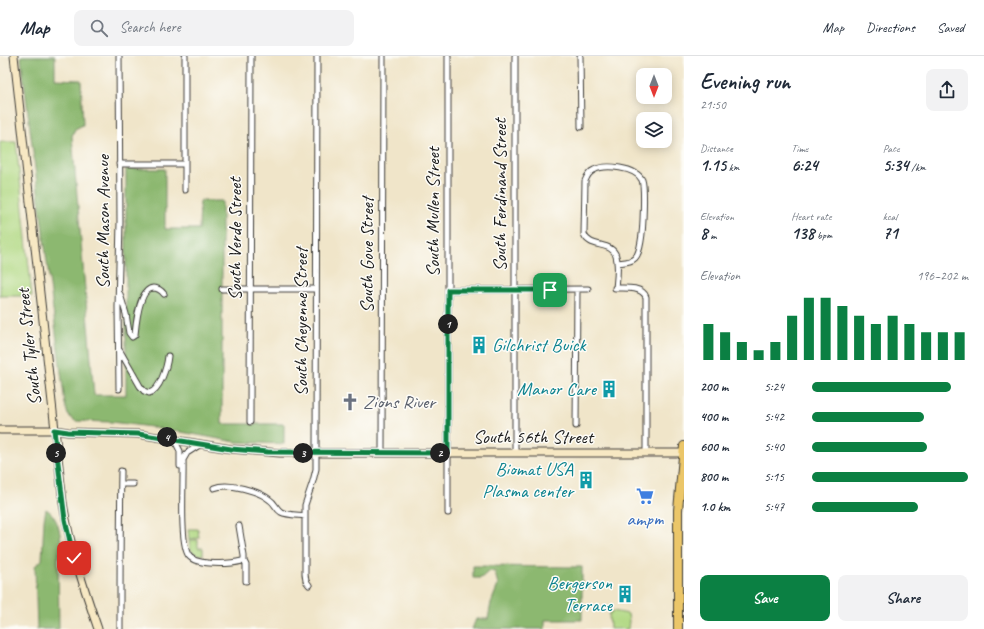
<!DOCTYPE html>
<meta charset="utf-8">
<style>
body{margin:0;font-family:Caveat,sans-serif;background:#f2f2f3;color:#1f2937;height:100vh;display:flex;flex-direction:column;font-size:15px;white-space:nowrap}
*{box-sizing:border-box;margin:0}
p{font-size:13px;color:#747a83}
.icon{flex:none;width:22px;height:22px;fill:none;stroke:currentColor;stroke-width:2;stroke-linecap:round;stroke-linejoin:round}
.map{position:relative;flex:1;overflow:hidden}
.drawer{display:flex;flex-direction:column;background:#fff;width:300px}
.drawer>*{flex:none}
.needle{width:26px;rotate:180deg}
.tools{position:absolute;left:636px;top:12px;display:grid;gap:8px}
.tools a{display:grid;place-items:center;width:36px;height:36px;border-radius:8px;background:#fff;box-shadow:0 2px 10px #0003;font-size:20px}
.pin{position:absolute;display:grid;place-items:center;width:34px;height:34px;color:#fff;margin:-17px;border-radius:8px;box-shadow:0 2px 6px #0006}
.km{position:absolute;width:20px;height:20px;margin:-10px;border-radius:50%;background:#222;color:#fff;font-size:11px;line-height:20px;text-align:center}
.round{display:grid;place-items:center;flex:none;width:42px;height:42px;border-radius:8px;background:#f2f2f3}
.overview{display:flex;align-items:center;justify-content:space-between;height:68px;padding:0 16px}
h1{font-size:22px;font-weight:700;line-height:30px}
.stats{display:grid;grid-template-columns:repeat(3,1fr);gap:6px;height:68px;padding:4px 16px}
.stats div{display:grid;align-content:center}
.stats b{font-size:17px;font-weight:700}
.stats small{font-size:11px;font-weight:400}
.stats p{font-size:11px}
.chart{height:112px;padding:8px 16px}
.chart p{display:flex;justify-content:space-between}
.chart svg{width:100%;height:72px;margin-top:4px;stroke:#0b8043;stroke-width:6}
.cta{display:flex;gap:8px;margin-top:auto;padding:8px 16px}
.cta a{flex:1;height:46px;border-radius:8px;background:#0b8043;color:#fff;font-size:16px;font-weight:700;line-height:46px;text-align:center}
.cta a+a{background:#f2f2f3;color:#1f2937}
ul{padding:0 16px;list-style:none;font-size:13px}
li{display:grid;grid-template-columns:64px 48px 1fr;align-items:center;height:30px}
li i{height:10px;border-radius:5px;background:#0b8043}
header{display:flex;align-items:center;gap:24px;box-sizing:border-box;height:56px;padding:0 20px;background:#fff;border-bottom:1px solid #e0e1e3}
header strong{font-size:19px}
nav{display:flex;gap:22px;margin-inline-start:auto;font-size:14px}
.search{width:280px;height:36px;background:#f2f2f3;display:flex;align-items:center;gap:10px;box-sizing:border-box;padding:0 14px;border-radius:8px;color:#747a83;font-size:15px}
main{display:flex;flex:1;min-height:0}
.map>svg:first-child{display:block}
</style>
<header>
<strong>Map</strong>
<div class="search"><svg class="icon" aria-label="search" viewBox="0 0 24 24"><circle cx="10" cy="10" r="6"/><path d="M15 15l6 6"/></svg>Search here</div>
<nav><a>Map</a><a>Directions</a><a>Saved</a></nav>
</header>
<main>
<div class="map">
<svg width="684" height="573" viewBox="0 0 684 573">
<rect width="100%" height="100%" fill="#fdfcf7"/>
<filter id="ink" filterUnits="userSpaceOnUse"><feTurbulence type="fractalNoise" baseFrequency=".025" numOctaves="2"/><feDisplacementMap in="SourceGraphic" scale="8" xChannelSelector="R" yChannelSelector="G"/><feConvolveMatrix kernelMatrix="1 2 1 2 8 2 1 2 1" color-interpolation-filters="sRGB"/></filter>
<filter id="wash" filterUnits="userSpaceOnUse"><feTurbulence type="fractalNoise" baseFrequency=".012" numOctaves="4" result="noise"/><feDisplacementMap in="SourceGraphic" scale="16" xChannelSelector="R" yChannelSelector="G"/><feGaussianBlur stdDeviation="0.9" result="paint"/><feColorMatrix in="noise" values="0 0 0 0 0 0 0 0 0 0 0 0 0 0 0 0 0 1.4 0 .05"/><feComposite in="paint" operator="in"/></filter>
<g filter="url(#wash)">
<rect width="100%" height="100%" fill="#f0e5c9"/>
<path fill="#b0d882" stroke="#667a4f" d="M0,86H16L32,240H0Z
M188,473H198L199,482L189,483Z
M189,484H198V492H203V499C192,499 190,495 189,484Z
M613,555L628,558L629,565L628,573H610L609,558Z"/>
<path fill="#8cb870" stroke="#546a46" d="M22,0H55V23L81,24L83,69L75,73L72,80L94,339H126V113H165V173H199L200,145H222V368H284V388L236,386L159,372L111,366L75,365L68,359L65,348L21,2Z
M46,453C57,459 61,477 61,488C60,493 59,497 58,501L59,573H37L35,510L42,504L44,464Z
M473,510L582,511V564H545V573H472L476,563H488L491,547L498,529L495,516L489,515L481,522H473Z"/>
</g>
<g filter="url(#ink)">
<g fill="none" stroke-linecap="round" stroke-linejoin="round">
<g stroke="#3c3a36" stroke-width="7">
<path id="street" d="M119,0L120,166L118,251L119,333
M185,0V134
M448,0V457
M515,0V397
M580,0L581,71
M119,108H185
M615,232C624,232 642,230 646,241V397
M616,232C617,222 619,210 616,200C612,185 589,193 584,178L585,125C587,120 589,116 594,114C605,108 636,111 642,124C645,132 643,175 641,185C640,191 639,198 635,202C630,207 623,206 617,207
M222,233H316
M448,234L588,233
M120,238L126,258L129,277L132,281L135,279C136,268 139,233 153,232C158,232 161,234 164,238
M120,295L140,330L144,335L149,337C160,335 167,310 168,300
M250,366L251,0
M576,370L577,234
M174,383L180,395V410
M201,388L187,397L183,404C184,423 179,488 189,500C197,510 231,508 242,505L244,504V500L239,470
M382,397L383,0
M121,428H133
M214,432C228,426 259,435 270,444C275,447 276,453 281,456C287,459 297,459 305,460
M244,505L246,509V525
M309,529L306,525L305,518V449L313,425L316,413V397L317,0
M120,573C120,520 120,467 121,415"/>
</g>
<g stroke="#3c3a36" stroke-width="9">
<path id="secondary" d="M14,0L63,447C70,491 84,532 98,573
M0,374H54L68,376L138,378L231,393L280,397H684"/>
</g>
<g stroke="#3c3a36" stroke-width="10">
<path id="primary" d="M678,573V454L684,390"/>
</g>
<use href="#street" stroke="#fff" stroke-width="5"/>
<use href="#secondary" stroke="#f7e8c3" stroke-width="7"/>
<use href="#primary" stroke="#ebc669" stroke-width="8"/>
</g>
</g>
<g fill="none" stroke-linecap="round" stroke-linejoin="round" filter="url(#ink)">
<g stroke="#fff" stroke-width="8">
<path id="route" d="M74,502L65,464L54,374L68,376L138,378L231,393L268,396L448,397V234H550"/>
</g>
<use href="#route" stroke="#0b8043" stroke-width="5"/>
</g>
<defs>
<g id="building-bare" transform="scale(1.38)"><path d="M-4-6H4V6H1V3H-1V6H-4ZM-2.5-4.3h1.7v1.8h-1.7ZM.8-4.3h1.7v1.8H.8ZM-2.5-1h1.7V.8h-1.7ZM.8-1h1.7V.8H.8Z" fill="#0f9aa8" stroke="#fdfcf7" stroke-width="2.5" paint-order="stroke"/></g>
<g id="church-bare" transform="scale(1.38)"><path d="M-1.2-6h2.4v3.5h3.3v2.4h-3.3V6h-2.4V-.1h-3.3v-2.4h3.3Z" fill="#6b7280" stroke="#fdfcf7" stroke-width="2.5" paint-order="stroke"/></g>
<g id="supermarket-bare" transform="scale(1.38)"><path d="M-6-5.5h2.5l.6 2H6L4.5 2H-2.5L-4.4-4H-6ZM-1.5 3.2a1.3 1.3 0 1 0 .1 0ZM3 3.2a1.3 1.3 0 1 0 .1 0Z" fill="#3f7fe0" stroke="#fdfcf7" stroke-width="2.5" paint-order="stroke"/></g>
</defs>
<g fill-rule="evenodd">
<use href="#building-bare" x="479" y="289"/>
<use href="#building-bare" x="609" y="333"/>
<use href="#church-bare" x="350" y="346"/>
<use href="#building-bare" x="586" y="424"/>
<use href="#supermarket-bare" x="645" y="440"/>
<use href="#building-bare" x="625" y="538"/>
</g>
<g text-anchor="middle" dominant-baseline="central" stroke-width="3" stroke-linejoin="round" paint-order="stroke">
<g font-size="19" fill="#1c1c1c" stroke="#fdfcf7">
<text transform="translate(500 139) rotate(-90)">South Ferdinand Street</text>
<text transform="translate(433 156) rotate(-90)">South Mullen Street</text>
<text transform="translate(103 166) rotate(-90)">South Mason Avenue</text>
<text transform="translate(235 183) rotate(-90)">South Verde Street</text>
<text transform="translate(367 199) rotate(-90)">South Gove Street</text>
<text transform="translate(301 266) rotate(-90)">South Cheyenne Street</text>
<text transform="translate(29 291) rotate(-96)">South Tyler Street</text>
<text x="533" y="381">South 56th Street</text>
</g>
<g font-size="19" fill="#0d838f" stroke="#fdfcf7" text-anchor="end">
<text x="492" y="289" text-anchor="start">Gilchrist Buick</text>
<text x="596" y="333">Manor Care</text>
<text x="573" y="413">Biomat USA<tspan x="573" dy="22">Plasma center</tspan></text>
<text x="612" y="527">Bergerson<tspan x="612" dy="22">Terrace</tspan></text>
</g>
<g font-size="19" fill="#5b616d" stroke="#fdfcf7" text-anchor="start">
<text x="363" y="346">Zions River</text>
</g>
<g font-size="19" fill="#366cbe" stroke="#fdfcf7">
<text x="645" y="463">ampm</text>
</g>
</g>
</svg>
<div class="tools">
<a><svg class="needle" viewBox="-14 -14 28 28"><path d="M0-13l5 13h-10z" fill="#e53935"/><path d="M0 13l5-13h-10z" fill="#747a83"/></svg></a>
<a><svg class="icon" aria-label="layers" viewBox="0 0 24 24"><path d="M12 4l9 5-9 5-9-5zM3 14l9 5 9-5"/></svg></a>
</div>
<div class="pin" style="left:550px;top:234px;background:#1e9e55"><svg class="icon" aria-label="arrive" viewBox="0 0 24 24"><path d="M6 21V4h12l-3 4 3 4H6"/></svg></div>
<div class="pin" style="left:74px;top:502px;background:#d93025"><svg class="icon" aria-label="check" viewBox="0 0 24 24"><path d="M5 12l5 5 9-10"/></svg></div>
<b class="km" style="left:448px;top:268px">1</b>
<b class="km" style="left:440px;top:397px">2</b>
<b class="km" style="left:303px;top:397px">3</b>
<b class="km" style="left:167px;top:381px">4</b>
<b class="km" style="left:56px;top:397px">5</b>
</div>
<section class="drawer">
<div class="overview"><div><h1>Evening run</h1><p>21:50</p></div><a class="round"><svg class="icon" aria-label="share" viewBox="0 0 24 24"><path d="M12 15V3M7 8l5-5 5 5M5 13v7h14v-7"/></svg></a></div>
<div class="stats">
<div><p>Distance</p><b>1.15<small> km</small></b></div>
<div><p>Time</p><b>6:24</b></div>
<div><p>Pace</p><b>5:34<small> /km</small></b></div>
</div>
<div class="stats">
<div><p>Elevation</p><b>8<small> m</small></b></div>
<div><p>Heart rate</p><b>138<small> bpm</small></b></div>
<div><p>kcal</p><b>71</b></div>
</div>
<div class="chart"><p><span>Elevation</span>196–202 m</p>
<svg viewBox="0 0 160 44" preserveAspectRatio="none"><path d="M5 44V22M15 44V27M25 44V33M35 44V38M45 44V33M55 44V17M65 44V6M75 44V6M85 44V11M95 44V17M105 44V22M115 44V17M125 44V22M135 44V27M145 44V27M155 44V27"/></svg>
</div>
<ul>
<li><b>200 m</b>5:24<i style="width:89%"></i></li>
<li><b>400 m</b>5:42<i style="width:72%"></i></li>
<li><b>600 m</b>5:40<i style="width:74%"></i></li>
<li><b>800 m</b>5:15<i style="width:100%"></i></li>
<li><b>1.0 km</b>5:47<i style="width:68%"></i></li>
</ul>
<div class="cta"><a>Save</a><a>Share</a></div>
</section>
</main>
